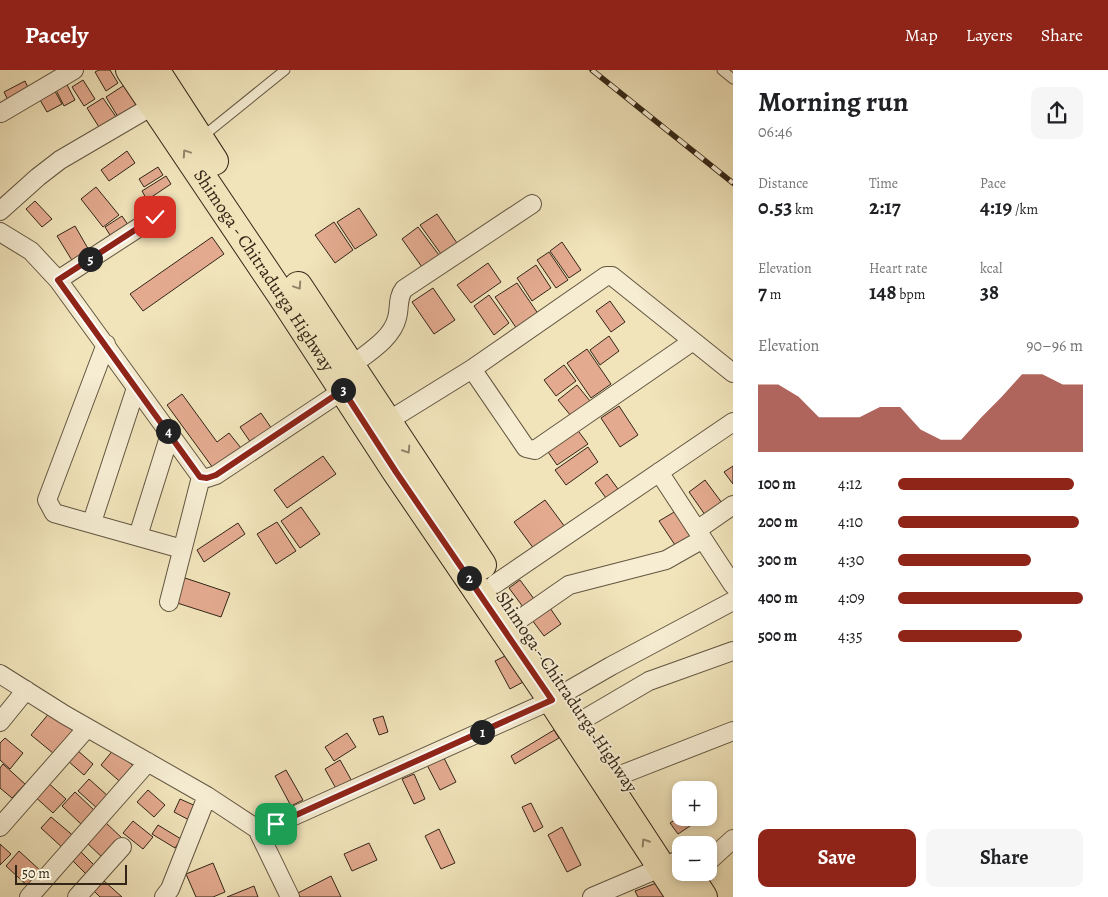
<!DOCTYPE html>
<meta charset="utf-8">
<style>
body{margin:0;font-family:Alegreya,serif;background:#f6f6f6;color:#202124;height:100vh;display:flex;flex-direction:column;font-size:19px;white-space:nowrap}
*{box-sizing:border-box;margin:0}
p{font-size:16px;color:#757577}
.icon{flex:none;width:28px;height:28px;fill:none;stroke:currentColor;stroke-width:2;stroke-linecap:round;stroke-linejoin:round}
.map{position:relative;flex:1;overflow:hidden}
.side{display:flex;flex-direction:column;background:#fff;width:375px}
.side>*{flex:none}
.buttons{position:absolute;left:672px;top:711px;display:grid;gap:10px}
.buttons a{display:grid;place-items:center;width:45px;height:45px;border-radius:10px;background:#fff;box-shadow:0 2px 8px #0003;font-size:25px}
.scale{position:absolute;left:15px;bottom:12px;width:112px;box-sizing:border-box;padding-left:5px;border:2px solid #332617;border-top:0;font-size:14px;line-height:18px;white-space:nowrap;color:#332617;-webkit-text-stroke:4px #f6edd3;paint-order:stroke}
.pin{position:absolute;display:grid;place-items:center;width:42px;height:42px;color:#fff;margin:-21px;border-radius:10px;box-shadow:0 2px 8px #0006}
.km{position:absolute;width:25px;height:25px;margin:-12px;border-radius:50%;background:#222;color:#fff;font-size:14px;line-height:25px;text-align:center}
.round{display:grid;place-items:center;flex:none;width:52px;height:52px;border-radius:10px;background:#f6f6f6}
.headline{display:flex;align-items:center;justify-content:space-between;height:85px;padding:0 25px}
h1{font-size:28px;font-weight:700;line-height:38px}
.stats{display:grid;grid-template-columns:repeat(3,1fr);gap:8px;height:85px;padding:5px 25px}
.stats div{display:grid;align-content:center}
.stats b{font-size:21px;font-weight:700}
.stats small{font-size:14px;font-weight:400}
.stats p{font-size:14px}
.chart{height:140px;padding:10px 25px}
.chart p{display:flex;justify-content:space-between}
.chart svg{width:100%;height:90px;margin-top:5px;fill:#8f2418;opacity:.7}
.cta{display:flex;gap:10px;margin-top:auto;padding:10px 25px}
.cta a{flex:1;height:58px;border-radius:10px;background:#8f2418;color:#fff;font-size:20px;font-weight:700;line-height:58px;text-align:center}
.cta a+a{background:#f6f6f6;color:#202124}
ul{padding:0 25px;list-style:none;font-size:16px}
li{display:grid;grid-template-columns:80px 60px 1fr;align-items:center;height:38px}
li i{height:12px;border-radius:6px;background:#8f2418}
header{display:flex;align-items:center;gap:30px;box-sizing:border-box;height:70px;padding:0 25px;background:#8f2418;color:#fff}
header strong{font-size:24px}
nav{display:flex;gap:28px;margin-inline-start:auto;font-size:18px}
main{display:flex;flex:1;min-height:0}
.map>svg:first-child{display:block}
</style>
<header>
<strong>Pacely</strong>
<nav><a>Map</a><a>Layers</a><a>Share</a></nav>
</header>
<main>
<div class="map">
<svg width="733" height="827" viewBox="0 0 733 827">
<rect width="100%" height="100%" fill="#f1e4bb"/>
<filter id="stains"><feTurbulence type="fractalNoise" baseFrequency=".004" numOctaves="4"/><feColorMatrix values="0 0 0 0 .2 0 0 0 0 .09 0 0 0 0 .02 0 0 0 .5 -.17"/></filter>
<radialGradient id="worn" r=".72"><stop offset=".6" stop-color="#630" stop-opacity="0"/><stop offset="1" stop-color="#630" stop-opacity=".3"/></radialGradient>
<path fill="#e3aa8f" stroke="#332617" d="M99,0H110L118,13L106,21L95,2Z
M83,10L95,29L84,36L72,17Z
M25,11L30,22L9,32L4,22Z
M65,11L75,30L64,36L54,16Z
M51,14L62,34L47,42L36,23Z
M126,14L142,39L121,52L106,27Z
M103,28L121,54L104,65L87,38Z
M127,81L135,93L109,111L101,100Z
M158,97L163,105L144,117L139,109Z
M166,106L171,114L147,130L142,121Z
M96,117L119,145L103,157L81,129Z
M35,131L52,149L42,157L26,139Z
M359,138L377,165L355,179L337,152Z
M437,144L457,173L441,184L420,155Z
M122,146L131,159L113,170L105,157Z
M334,152L353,180L335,193L315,165Z
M75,156L90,182L73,192L57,166Z
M418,157L439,185L422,197L402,169Z
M212,167L224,184L143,241L130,224Z
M562,172L581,200L569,208L550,181Z
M549,182L568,210L556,218L537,190Z
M488,193L501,212L471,233L457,215Z
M536,195L551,218L532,231L517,208Z
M517,213L539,245L517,259L495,227Z
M433,218L455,250L434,264L412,232Z
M489,225L509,253L494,265L474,236Z
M610,231L625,252L611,262L596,241Z
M609,266L619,281L600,295L590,280Z
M587,279L611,314L591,328L567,293Z
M564,295L576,311L556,326L544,310Z
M577,315L590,331L571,346L558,330Z
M182,324L217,372L229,363L241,378L213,398L167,335Z
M619,336L638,365L620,377L601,348Z
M261,343L272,359L251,373L240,357Z
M576,358L588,374L557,395L546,379Z
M588,377L598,392L566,415L555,400Z
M323,386L336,404L287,438L274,420Z
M733,396V414L724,402Z
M607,404L618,419L606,428L595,413Z
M705,410L725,437L708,449L689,422Z
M545,430L565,457L534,479L514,452Z
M301,437L320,464L300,478L281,451Z
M676,441L695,470L679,481L659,451Z
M277,452L296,481L276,494L257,464Z
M238,453L245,464L204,492L197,480Z
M182,507L230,523L221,547L174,532Z
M520,510L537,533L526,541L509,518Z
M550,538L561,554L544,566L532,550Z
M511,583L525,611L510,619L495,591Z
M51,641L79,663L59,688L31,665Z
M383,646L388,662L379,665L373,649Z
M554,660L559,668L515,694L511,686Z
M347,663L356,677L334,691L325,677Z
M5,668L23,683L10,699L0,690V673Z
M114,679L138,700L125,716L101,695Z
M77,680L93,694L84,705L68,691Z
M443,686L456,712L440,720L427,695Z
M340,690L353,713L338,722L325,699Z
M3,694L25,714L12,728L0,718V698Z
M286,700L303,730L291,736L275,706Z
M414,704L425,729L414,734L402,709Z
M89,709L109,727L98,739L78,721Z
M45,710L66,729L53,743L32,724Z
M148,720L165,735L154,747L137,732Z
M75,722L95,741L82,755L62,736Z
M180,729L198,737L191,751L174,742Z
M531,733L543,757L534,762L522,737Z
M681,746V748H702L678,764L670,753Z
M51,747L76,768L65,780L41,758Z
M133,751L153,767L143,779L123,763Z
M105,752L124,770L105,790L86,772Z
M158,755L181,769L175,778L152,764Z
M562,757L581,795L567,802L548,765Z
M439,759L455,793L441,799L425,766Z
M369,773L377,790L352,801L344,784Z
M0,774L11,784L0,795Z
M19,781L43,803L30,818L6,796Z
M80,781L100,801L91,809L71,789Z
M213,793L225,822L213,827H196L186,804Z
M331,806L341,827H300L298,823Z
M103,810L122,827H100L93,820Z
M659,812L665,827H638L635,821Z
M254,816L258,827H227Z"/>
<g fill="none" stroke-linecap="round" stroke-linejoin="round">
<g stroke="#625640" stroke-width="11">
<path id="service" d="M722,0L733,9
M202,67L285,0"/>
</g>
<g stroke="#625640" stroke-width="20">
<path id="minor" d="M1,43L74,0
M0,141L38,107L60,90L154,35
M0,162L31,181L58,210L201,407L207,408L216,405L351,315
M58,210L155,147
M106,274L47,430L54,443L182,479
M351,296C367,283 392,269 397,248C400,238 397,228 404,219L532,134
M472,299L526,378L535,380L693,271
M388,351L472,299L606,206H612L733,303
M659,402L733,515
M92,452L136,318
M697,460L733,435
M138,466L170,364
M495,514L733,352
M169,532L201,407
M520,549L569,515L666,490L703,469
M0,604L65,645L207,726L257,759L276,754L552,630L611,596L733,531
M586,648L649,611L733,581
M0,652L26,620
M623,704L733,661
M0,757L87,658
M257,759L290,827
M709,791L733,769
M29,827L148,692
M77,827L122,777
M164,827L170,819L207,726
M592,827L679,790"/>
</g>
<g stroke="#332617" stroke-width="30">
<g id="primary">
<path id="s1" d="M130,0L280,223L396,401L552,630L681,827"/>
<path d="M155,0L214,91"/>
<path d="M298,216L482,495"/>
<path d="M687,802L703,827"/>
</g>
</g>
<use href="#service" stroke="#f6edd3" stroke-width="9"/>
<use href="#minor" stroke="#f6edd3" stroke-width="18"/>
<use href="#primary" stroke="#f1e4bb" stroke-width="28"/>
<g stroke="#332617" stroke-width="5.5">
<path id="rail" d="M592,0L733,113"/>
</g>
<use href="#rail" stroke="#f6edd3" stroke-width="4" stroke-dasharray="11" stroke-linecap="butt"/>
</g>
<defs><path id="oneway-chevron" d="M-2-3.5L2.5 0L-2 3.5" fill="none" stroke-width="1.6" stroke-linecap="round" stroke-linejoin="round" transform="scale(1.25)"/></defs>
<g stroke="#928569">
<use href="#oneway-chevron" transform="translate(186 83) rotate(-124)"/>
<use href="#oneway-chevron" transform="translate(298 216) rotate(56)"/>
<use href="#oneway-chevron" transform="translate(407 380) rotate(57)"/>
<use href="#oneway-chevron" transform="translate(645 772) rotate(-123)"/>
</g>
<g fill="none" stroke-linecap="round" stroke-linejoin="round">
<g stroke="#fff" stroke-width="10">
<path id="route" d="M155,147L58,210L200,407L207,408L216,405L343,320L396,402L552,630L276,754"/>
</g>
<use href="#route" stroke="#8f2418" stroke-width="6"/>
</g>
<g text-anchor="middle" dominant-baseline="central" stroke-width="4" stroke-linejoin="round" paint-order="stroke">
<g font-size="18" fill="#332617" stroke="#f6edd3">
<text stroke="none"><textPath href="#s1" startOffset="241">Shimoga - Chitradurga Highway</textPath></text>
<text transform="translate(567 622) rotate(56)">Shimoga - Chitradurga Highway</text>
</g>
</g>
<rect width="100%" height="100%" filter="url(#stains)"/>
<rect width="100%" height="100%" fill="url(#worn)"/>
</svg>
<div class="buttons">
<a>+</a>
<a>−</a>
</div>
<div class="scale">50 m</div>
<div class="pin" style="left:276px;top:754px;background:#1e9e55"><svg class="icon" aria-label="arrive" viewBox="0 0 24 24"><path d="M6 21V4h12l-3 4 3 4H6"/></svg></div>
<div class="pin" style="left:155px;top:147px;background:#d93025"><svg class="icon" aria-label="check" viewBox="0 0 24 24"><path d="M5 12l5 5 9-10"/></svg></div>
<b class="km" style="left:482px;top:662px">1</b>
<b class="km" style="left:469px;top:508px">2</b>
<b class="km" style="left:343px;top:320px">3</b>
<b class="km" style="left:168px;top:361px">4</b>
<b class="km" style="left:90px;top:189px">5</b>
</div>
<section class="side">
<div class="headline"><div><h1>Morning run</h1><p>06:46</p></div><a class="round"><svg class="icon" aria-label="share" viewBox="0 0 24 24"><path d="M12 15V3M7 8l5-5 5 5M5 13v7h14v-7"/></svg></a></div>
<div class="stats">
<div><p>Distance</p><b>0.53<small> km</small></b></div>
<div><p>Time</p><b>2:17</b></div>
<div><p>Pace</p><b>4:19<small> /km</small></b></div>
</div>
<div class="stats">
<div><p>Elevation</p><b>7<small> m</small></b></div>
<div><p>Heart rate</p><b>148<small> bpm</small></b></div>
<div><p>kcal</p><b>38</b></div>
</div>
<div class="chart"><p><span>Elevation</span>90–96 m</p>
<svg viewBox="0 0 160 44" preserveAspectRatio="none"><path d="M0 44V11L10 11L20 17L30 27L40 27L50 27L60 22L70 22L80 33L90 38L100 38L110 27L120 17L130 6L140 6L150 11L160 11V44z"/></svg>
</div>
<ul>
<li><b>100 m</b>4:12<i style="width:95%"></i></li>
<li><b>200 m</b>4:10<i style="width:98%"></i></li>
<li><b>300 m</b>4:30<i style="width:72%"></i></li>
<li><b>400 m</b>4:09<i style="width:100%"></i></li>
<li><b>500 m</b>4:35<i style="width:67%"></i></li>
</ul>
<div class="cta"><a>Save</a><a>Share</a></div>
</section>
</main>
